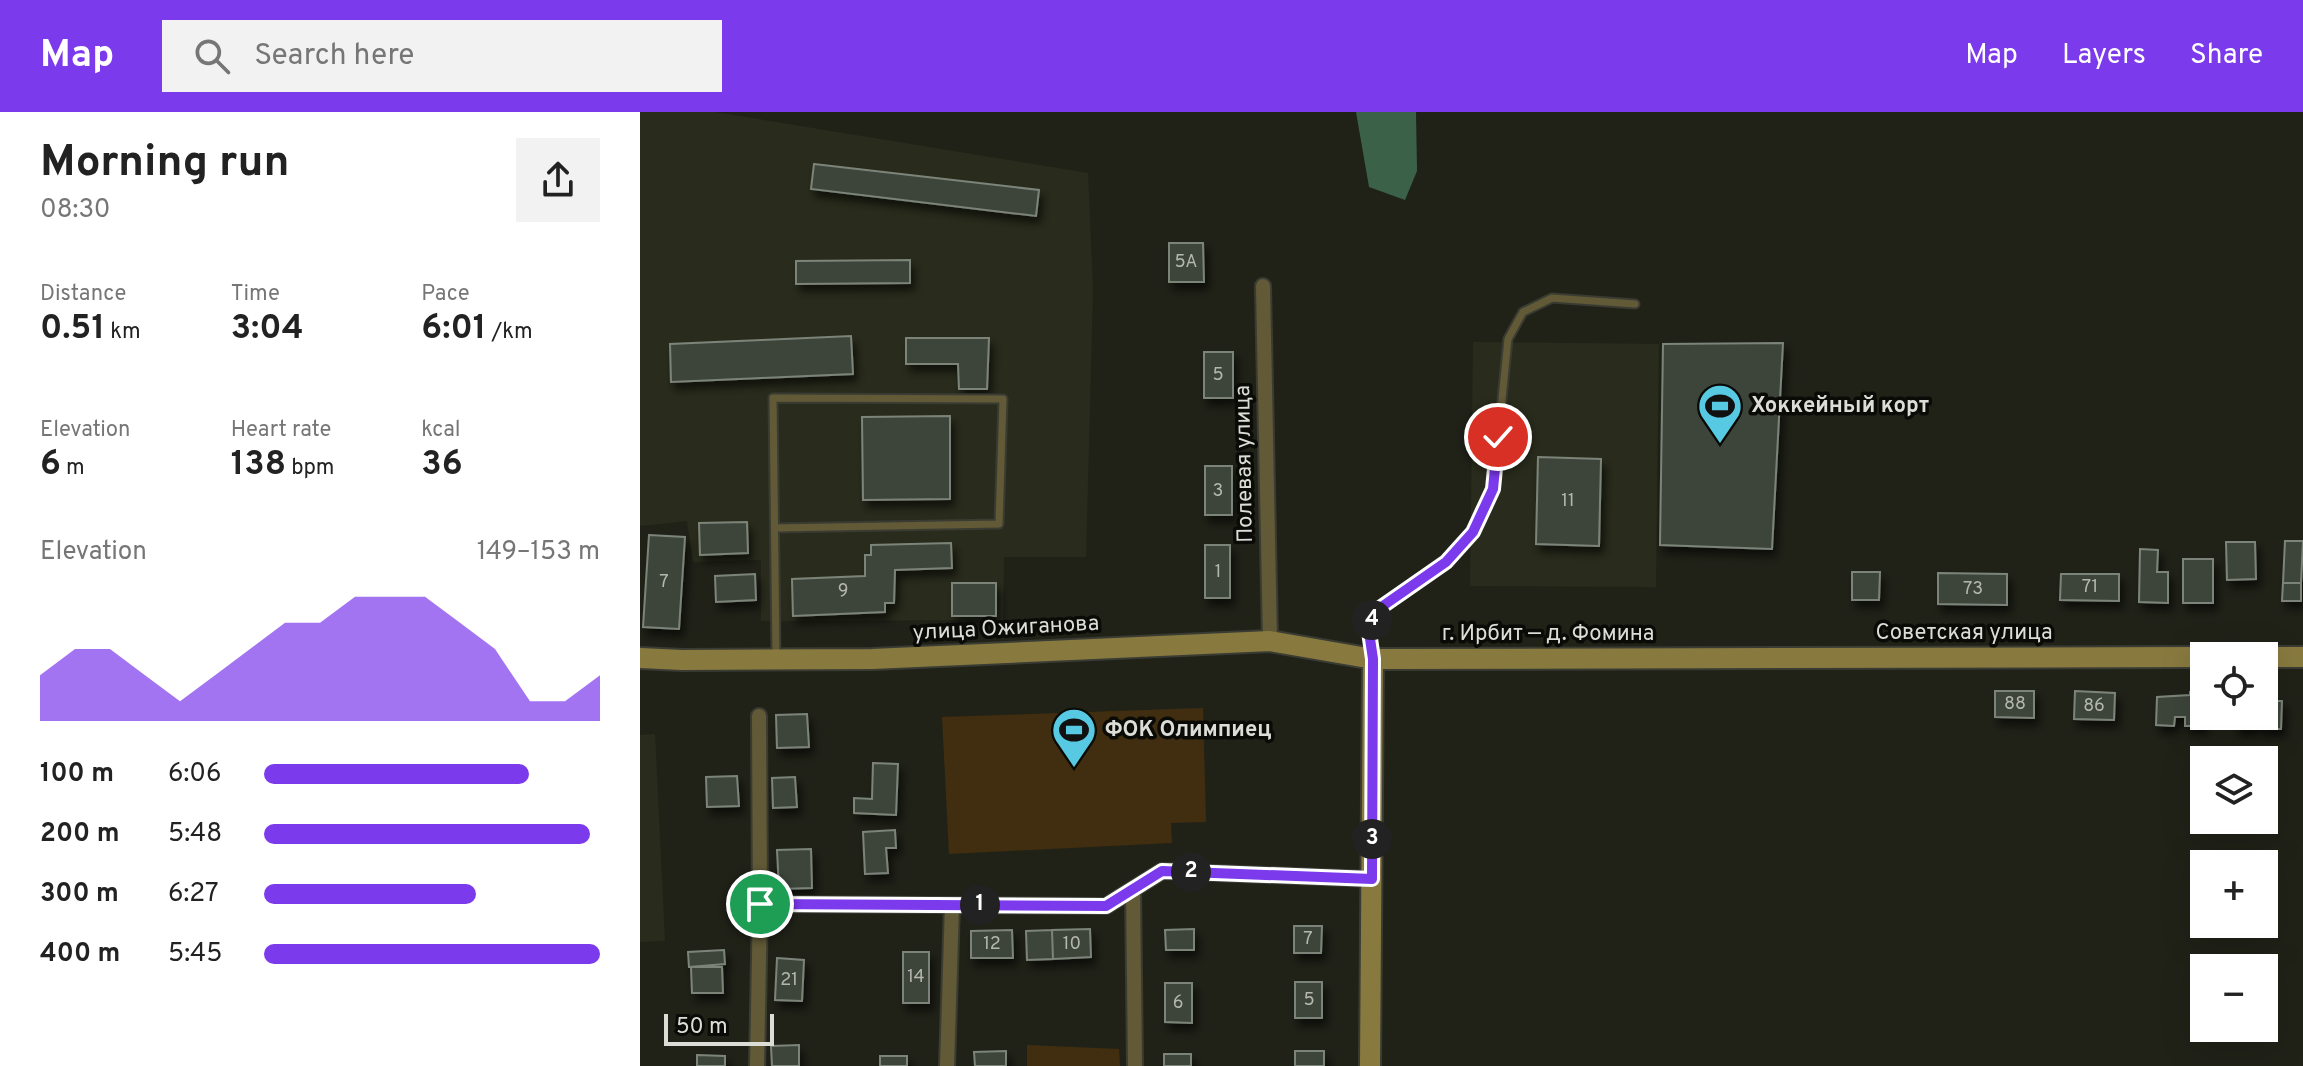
<!DOCTYPE html>
<meta charset="utf-8">
<style>
body{margin:0;font-family:Overpass,sans-serif;background:#f2f2f2;color:#222;height:100vh;display:flex;flex-direction:column;font-size:30px;white-space:nowrap}
*{box-sizing:border-box;margin:0}
p{font-size:26px;color:#767676}
.icon{flex:none;width:44px;height:44px;fill:none;stroke:currentColor;stroke-width:2;stroke-linecap:round;stroke-linejoin:round}
.map{position:relative;flex:1;overflow:hidden}
.sheet{display:flex;flex-direction:column;background:#fff;width:640px}
.sheet>*{flex:none}
.buttons{position:absolute;left:1550px;top:530px;display:grid;gap:16px}
.buttons a{display:grid;place-items:center;width:88px;height:88px;border-radius:0px;background:#fff;box-shadow:0 8px 32px #0002;font-size:40px}
.scale{position:absolute;left:24px;bottom:20px;width:110px;box-sizing:border-box;padding-left:8px;border:4px solid #dcddd7;border-top:0;font-size:22px;line-height:28px;white-space:nowrap;color:#dcddd7;-webkit-text-stroke:6px #0a0b07;paint-order:stroke}
.pin{position:absolute;display:grid;place-items:center;width:68px;height:68px;color:#fff;margin:-34px;border:4px solid #fff;border-radius:50%;box-shadow:0 2px 8px #0007}
.km{position:absolute;width:40px;height:40px;margin:-20px;border-radius:50%;background:#222;color:#fff;font-size:22px;line-height:40px;text-align:center}
.round{display:grid;place-items:center;flex:none;width:84px;height:84px;border-radius:0px;background:#f2f2f2}
.summary{display:flex;align-items:center;justify-content:space-between;height:136px;padding:0 40px}
h1{font-size:44px;font-weight:700;line-height:60px}
.figures{display:grid;grid-template-columns:repeat(3,1fr);gap:12px;height:136px;padding:8px 40px}
.figures div{display:grid;align-content:center}
.figures b{font-size:34px;font-weight:700}
.figures small{font-size:22px;font-weight:400}
.figures p{font-size:22px}
.chart{height:224px;padding:16px 40px}
.chart p{display:flex;justify-content:space-between}
.chart svg{width:100%;height:144px;margin-top:8px;fill:#7c3aed;opacity:.7}
ul{padding:0 40px;list-style:none;font-size:26px}
li{display:grid;grid-template-columns:128px 96px 1fr;align-items:center;height:60px}
li i{height:20px;border-radius:10px;background:#7c3aed}
header{display:flex;align-items:center;gap:48px;box-sizing:border-box;height:112px;padding:0 40px;background:#7c3aed;color:#fff}
header strong{font-size:38px}
nav{display:flex;gap:44px;margin-inline-start:auto;font-size:28px}
.search{width:560px;height:72px;background:#f2f2f2;display:flex;align-items:center;gap:20px;box-sizing:border-box;padding:0 28px;border-radius:0px;color:#767676;font-size:30px}
main{display:flex;flex:1;min-height:0}
.map>svg:first-child{display:block}
</style>
<header>
<strong>Map</strong>
<div class="search"><svg class="icon" aria-label="search" viewBox="0 0 24 24"><circle cx="10" cy="10" r="6"/><path d="M15 15l6 6"/></svg>Search here</div>
<nav><a>Map</a><a>Layers</a><a>Share</a></nav>
</header>
<main>
<section class="sheet">
<div class="summary"><div><h1>Morning run</h1><p>08:30</p></div><a class="round"><svg class="icon" aria-label="share" viewBox="0 0 24 24"><path d="M12 15V3M7 8l5-5 5 5M5 13v7h14v-7"/></svg></a></div>
<div class="figures">
<div><p>Distance</p><b>0.51<small> km</small></b></div>
<div><p>Time</p><b>3:04</b></div>
<div><p>Pace</p><b>6:01<small> /km</small></b></div>
</div>
<div class="figures">
<div><p>Elevation</p><b>6<small> m</small></b></div>
<div><p>Heart rate</p><b>138<small> bpm</small></b></div>
<div><p>kcal</p><b>36</b></div>
</div>
<div class="chart"><p><span>Elevation</span>149–153 m</p>
<svg viewBox="0 0 160 44" preserveAspectRatio="none"><path d="M0 44V30L10 22L20 22L30 30L40 38L50 30L60 22L70 14L80 14L90 6L100 6L110 6L120 14L130 22L140 38L150 38L160 30V44z"/></svg>
</div>
<ul>
<li><b>100 m</b>6:06<i style="width:79%"></i></li>
<li><b>200 m</b>5:48<i style="width:97%"></i></li>
<li><b>300 m</b>6:27<i style="width:63%"></i></li>
<li><b>400 m</b>5:45<i style="width:100%"></i></li>
</ul>
</section>
<div class="map">
<svg width="1663" height="954" viewBox="0 0 1663 954">
<defs>
<filter id="shadow"><feDropShadow dx="4" dy="7" stdDeviation="4" flood-color="#0009"/></filter>
</defs>
<rect width="100%" height="100%" fill="#202218"/>
<path fill="#292c1c" d="M0,0H75L448,61L453,177L446,445H364L363,508L121,509V448L53,450L47,409L0,414Z
M833,230L1019,232L1016,475L830,474Z
M15,622L25,829L0,830V623Z"/>
<path fill="#412e10" d="M563,596L566,710L531,711L532,731L309,742L302,605Z
M387,933L479,937L480,954H387Z"/>
<path fill="#3b6149" d="M716,0H776L777,59L765,88L729,75Z"/>
<path fill="#3e443b" stroke="#7c8479" stroke-width="2" filter="url(#shadow)" d="M174,52L399,78L396,104L171,77Z
M529,131H563L564,170H529Z
M270,148V171L156,172V149Z
M211,224L213,262L31,270L30,232Z
M266,226H349L347,277H319L318,252H266Z
M1143,231L1132,437L1020,433L1023,232Z
M564,240H593V286H564Z
M310,304V387L223,388L222,305Z
M898,345L961,347L959,434L896,432Z
M565,354H592V403H565Z
M107,410L108,441L60,443L59,411Z
M9,423L45,425L39,517L3,515Z
M1645,429H1663L1661,471H1643Z
M1586,430H1615L1616,467L1587,468Z
M311,431L312,456L255,458L254,491H245V500L153,504L152,467L225,464V443H231V433Z
M565,433H590V486H565Z
M1500,437L1518,438L1517,460H1528V491L1499,490Z
M1543,447H1573V491H1543Z
M1212,460H1240L1239,488H1212Z
M1298,461L1367,462V493L1298,492Z
M115,462L116,488L76,490L75,464Z
M1421,462H1479V489L1420,488Z
M312,471H356V504H312Z
M1643,471H1661V489H1642Z
M1355,579H1394V606L1355,605Z
M1435,579L1475,581L1474,608L1434,607Z
M1550,580H1564V614H1545V605H1535L1534,614L1516,613L1517,585L1550,583Z
M1624,585H1630V589H1642L1641,617H1619V610H1613V617L1595,616V604H1624Z
M167,602L169,635L137,636L136,603Z
M233,651L258,652L256,703L214,701V686L232,687Z
M97,664L99,694L67,695L66,665Z
M155,665L157,695L133,696L132,666Z
M255,718L256,736H246L248,761L225,762L223,720Z
M171,737L172,776L139,777L137,738Z
M654,814H682L681,841H654Z
M450,817L451,845L413,847L412,818Z
M554,817V838H526L525,818Z
M372,818L373,846H331V819Z
M412,818L413,847L387,848L386,819Z
M84,838L85,852L49,855L48,840Z
M263,840H289V891H263Z
M137,846L164,848L162,889L135,888Z
M51,855H82L83,881H52Z
M655,870H682V906H655Z
M525,871H552V911L525,910Z
M159,933V954H132L131,934Z
M366,939V954H335L334,940Z
M655,939H684V954H655Z
M524,942H551V954H524Z
M57,943L85,944V954H57Z
M240,944H267V954H240Z"/>
<g fill="none" stroke-linecap="round" stroke-linejoin="round">
<g stroke="#3a3c33" stroke-width="11">
<path id="lane" d="M135,416L359,412L363,287L133,286L136,545
M733,544L728,513L737,498L806,450L833,420L853,377L868,227L883,200L912,186L995,192"/>
</g>
<g stroke="#3a3c33" stroke-width="18">
<path id="street" d="M623,174L630,529
M493,777L495,954
M120,792L466,794L522,759L732,767
M117,954L120,792L119,604
M307,954L312,793"/>
</g>
<g stroke="#3a3c33" stroke-width="24">
<path id="secondary" d="M1624,545H1663
M0,546L42,548L232,547L630,529L733,547L1564,545
M730,954L733,547"/>
</g>
<use href="#lane" stroke="#625a36" stroke-width="7"/>
<use href="#street" stroke="#625a36" stroke-width="14"/>
<use href="#secondary" stroke="#887a3f" stroke-width="20"/>
</g>
<g fill="none" stroke-linecap="round" stroke-linejoin="round">
<g stroke="#fff" stroke-width="16">
<path id="route" d="M120,792L466,794L522,759L732,767L733,547L728,513L737,498L806,450L833,420L853,377L858,325"/>
</g>
<use href="#route" stroke="#7c3aed" stroke-width="10"/>
</g>
<defs>
<g id="stadium-pin" transform="scale(2.3)"><path d="M0 17L-7.5 6A9.5 9.5 0 1 1 7.5 6Z" fill="#57c9e2" stroke="#0a0b07"/><path d="M0-5a6.5 5 0 1 0 0 10a6.5 5 0 1 0 0-10ZM-3.5-1.8h7v3.6h-7Z" fill="#111"/></g>
</defs>
<g fill-rule="evenodd">
<use href="#stadium-pin" x="1080" y="294"/>
<use href="#stadium-pin" x="434" y="618"/>
</g>
<g text-anchor="middle" dominant-baseline="central" stroke-width="7" stroke-linejoin="round" paint-order="stroke">
<g font-size="18" fill="#b4b7b0">
<text x="546" y="150">5А</text>
<text x="578" y="263">5</text>
<text x="578" y="379">3</text>
<text x="928" y="389">11</text>
<text x="578" y="460">1</text>
<text x="24" y="470">7</text>
<text x="1450" y="475">71</text>
<text x="1333" y="477">73</text>
<text x="203" y="479">9</text>
<text x="1375" y="592">88</text>
<text x="1454" y="594">86</text>
<text x="668" y="827">7</text>
<text x="352" y="832">12</text>
<text x="432" y="832">10</text>
<text x="276" y="865">14</text>
<text x="149" y="868">21</text>
<text x="669" y="888">5</text>
<text x="538" y="891">6</text>
</g>
<g font-size="22" font-weight="bold" fill="#dcddd7" stroke="#0a0b07" text-anchor="start">
<text x="1111" y="294">Хоккейный корт</text>
<text x="465" y="618">ФОК Олимпиец</text>
</g>
<g font-size="22" fill="#dcddd7" stroke="#0a0b07">
<text transform="translate(605 352) rotate(-91)">Полевая улица</text>
<text transform="translate(366 517) rotate(-3)">улица Ожиганова</text>
<text x="1324" y="521">Советская улица</text>
<text x="908" y="522">г. Ирбит — д. Фомина</text>
</g>
</g>
</svg>
<div class="buttons">
<a><svg class="icon" aria-label="locate" viewBox="0 0 24 24"><circle cx="12" cy="12" r="6"/><path d="M12 2v4M12 18v4M2 12h4M18 12h4"/></svg></a>
<a><svg class="icon" aria-label="layers" viewBox="0 0 24 24"><path d="M12 4l9 5-9 5-9-5zM3 14l9 5 9-5"/></svg></a>
<a>+</a>
<a>−</a>
</div>
<div class="scale">50 m</div>
<div class="pin" style="left:120px;top:792px;background:#1e9e55"><svg class="icon" aria-label="arrive" viewBox="0 0 24 24"><path d="M6 21V4h12l-3 4 3 4H6"/></svg></div>
<div class="pin" style="left:858px;top:325px;background:#d93025"><svg class="icon" aria-label="check" viewBox="0 0 24 24"><path d="M5 12l5 5 9-10"/></svg></div>
<b class="km" style="left:340px;top:793px">1</b>
<b class="km" style="left:551px;top:760px">2</b>
<b class="km" style="left:732px;top:727px">3</b>
<b class="km" style="left:732px;top:508px">4</b>
</div>
</main>
